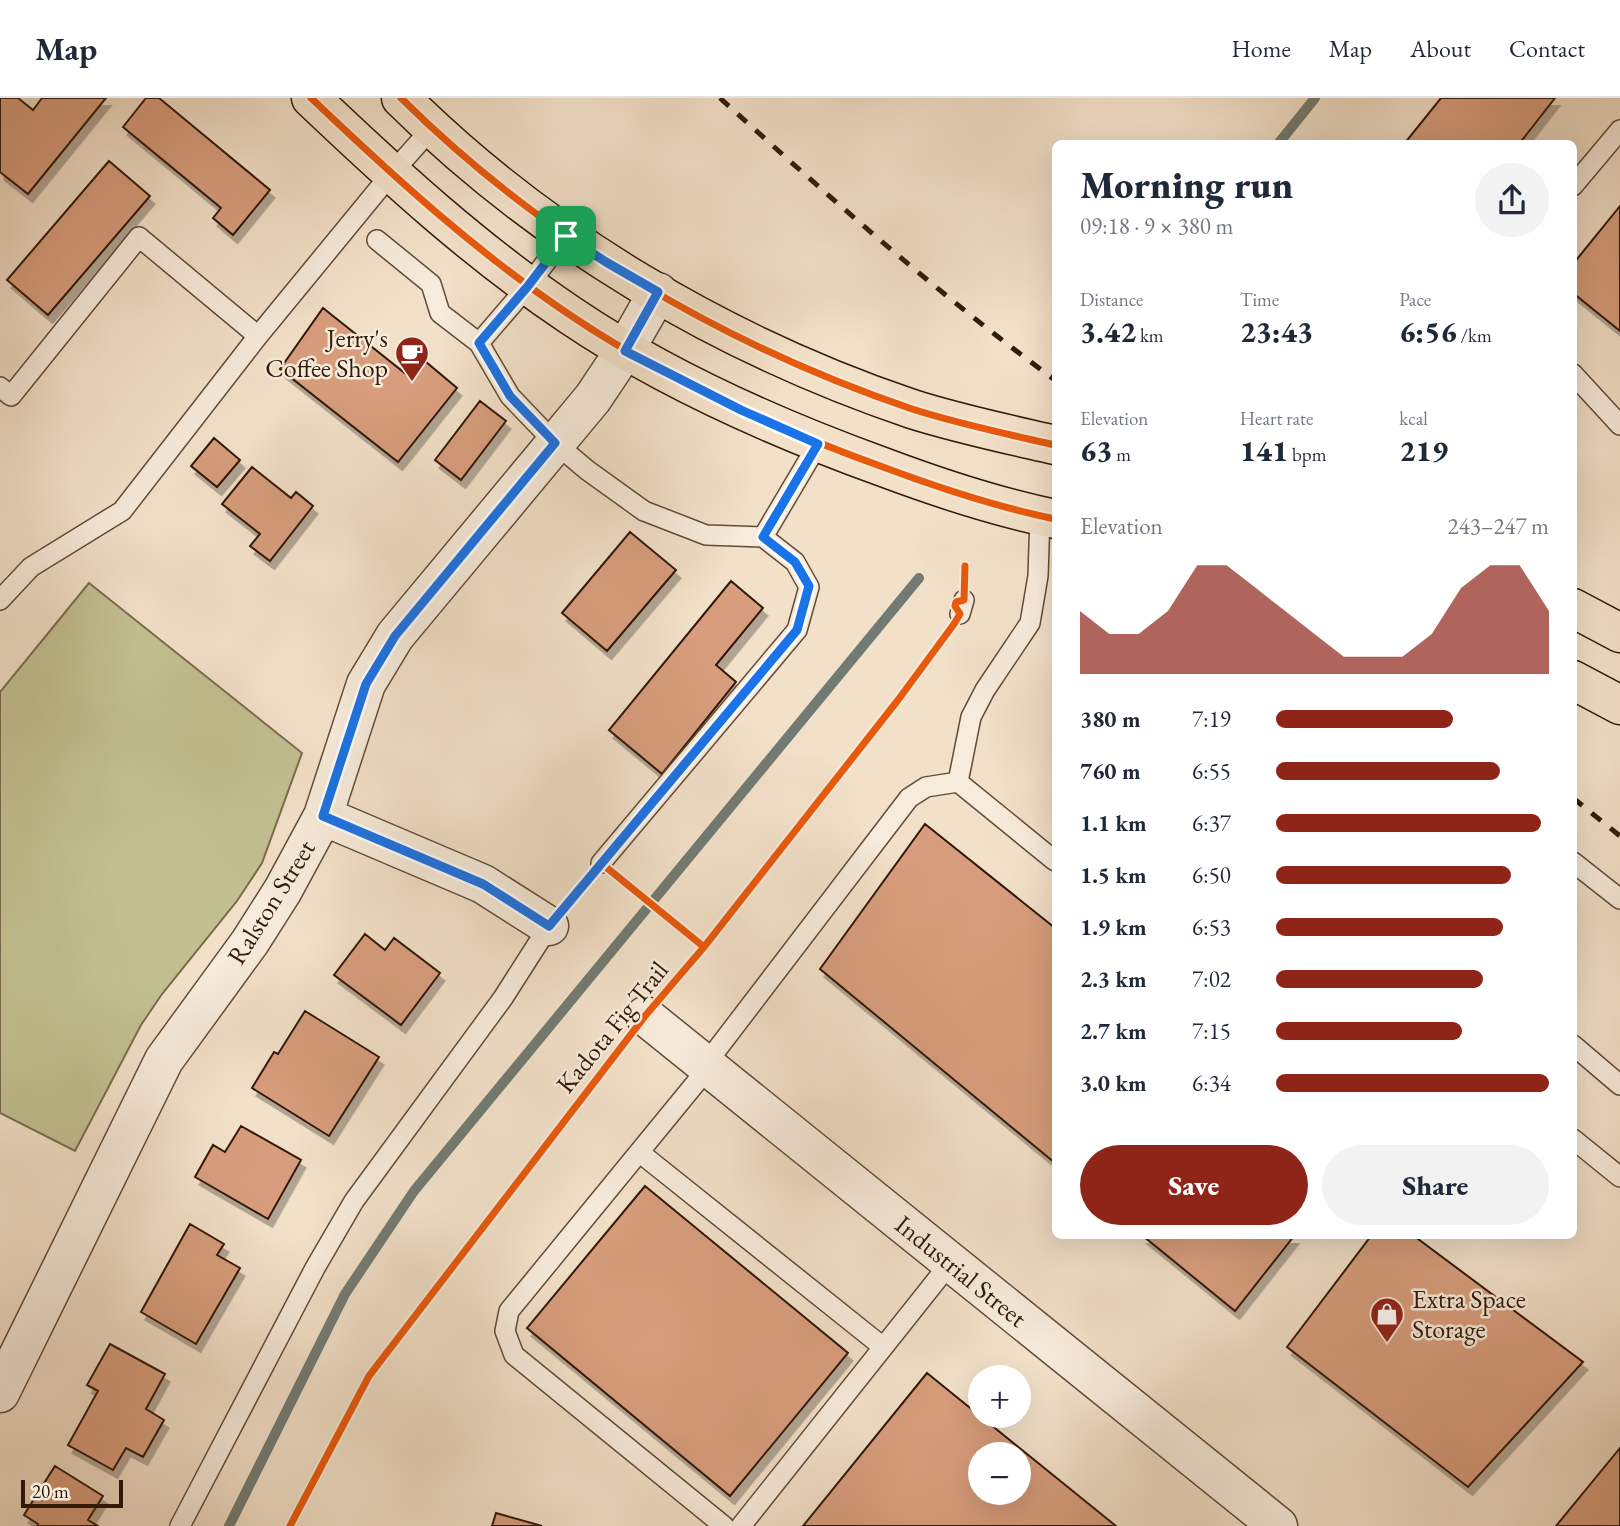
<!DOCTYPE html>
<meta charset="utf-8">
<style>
body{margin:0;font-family:"EB Garamond",serif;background:#f2f2f3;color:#1f2937;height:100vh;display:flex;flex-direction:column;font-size:26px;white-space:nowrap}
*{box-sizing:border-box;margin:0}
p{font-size:23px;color:#747a83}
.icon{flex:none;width:38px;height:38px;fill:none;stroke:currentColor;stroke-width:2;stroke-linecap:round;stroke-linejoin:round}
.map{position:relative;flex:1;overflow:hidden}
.details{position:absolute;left:1052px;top:42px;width:525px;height:1099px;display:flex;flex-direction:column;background:#fff;border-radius:10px;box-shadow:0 7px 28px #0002}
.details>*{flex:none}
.fabs{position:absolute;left:968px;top:1267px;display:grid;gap:14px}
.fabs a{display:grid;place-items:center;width:63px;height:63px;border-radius:50%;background:#fff;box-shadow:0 7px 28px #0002;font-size:35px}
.scale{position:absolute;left:21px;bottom:18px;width:102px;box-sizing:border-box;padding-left:7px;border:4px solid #321908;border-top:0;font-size:19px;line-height:24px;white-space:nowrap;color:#321908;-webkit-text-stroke:5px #f7ebdb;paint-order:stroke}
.pin{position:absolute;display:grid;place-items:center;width:60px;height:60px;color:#fff;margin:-30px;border-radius:14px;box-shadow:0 4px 10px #0006}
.round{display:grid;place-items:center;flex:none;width:74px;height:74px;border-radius:37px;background:#f2f2f3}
.head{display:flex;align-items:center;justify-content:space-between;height:119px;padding:0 28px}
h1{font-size:38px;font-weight:800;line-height:52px}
.metrics{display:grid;grid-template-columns:repeat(3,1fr);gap:10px;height:119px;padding:7px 28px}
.metrics div{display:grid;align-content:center}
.metrics b{font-size:30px;font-weight:800}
.metrics small{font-size:19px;font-weight:400}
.metrics p{font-size:19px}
.chart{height:196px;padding:14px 28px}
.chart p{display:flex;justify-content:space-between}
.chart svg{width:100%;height:126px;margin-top:7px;fill:#8f2418;opacity:.7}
.action{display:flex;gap:14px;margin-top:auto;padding:14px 28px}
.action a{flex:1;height:80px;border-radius:42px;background:#8f2418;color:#fff;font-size:28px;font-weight:800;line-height:80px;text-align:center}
.action a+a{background:#f2f2f3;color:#1f2937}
ul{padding:0 28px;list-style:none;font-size:23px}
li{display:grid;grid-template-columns:112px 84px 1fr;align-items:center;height:52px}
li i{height:18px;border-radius:9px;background:#8f2418}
header{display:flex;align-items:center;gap:42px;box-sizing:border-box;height:98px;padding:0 35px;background:#fff;border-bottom:2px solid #e0e1e3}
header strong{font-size:33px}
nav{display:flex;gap:38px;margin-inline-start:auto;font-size:24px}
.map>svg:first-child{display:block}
</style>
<header>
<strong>Map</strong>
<nav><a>Home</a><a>Map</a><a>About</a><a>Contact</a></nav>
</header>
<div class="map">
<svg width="1620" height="1428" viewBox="0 0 1620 1428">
<defs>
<filter id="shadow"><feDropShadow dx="4.5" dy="8" stdDeviation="0" flood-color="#0004"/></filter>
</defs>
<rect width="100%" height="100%" fill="#f2e0c8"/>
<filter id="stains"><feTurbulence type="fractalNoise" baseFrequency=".00286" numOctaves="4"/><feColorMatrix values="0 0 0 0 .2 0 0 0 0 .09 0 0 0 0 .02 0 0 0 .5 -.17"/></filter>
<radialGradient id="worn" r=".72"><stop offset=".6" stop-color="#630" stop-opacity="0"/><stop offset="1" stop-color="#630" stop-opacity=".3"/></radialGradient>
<path fill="#c2c091" stroke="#7a6c4c" stroke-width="2" d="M89,485L302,655L262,765L237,803L162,896L141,927L75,1053L0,1015V594Z"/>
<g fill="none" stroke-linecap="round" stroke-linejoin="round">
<path stroke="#727b73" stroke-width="10" d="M1278,46L1315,0
M229,1428L345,1196L414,1093L919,480"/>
</g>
<path fill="#d79d7c" stroke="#321908" stroke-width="2" fill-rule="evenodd" filter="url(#shadow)" d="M0,0H18L33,12L42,0H106L28,96L0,74Z
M146,0H159L270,92L233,137L213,120L221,110L123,29Z
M1441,0H1555L1519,46H1404Z
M109,63L150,98L48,217L7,182Z
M1620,108V233L1573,195V166Z
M323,210L406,276L420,259L457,290L398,364L280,271Z
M480,303L506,323L461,382L435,362Z
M214,340L240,362L217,389L191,368Z
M252,369L291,400L296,394L313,408L270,463L250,448L260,436L222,406Z
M630,434L676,472L607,553L562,515Z
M731,483L763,510L716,567L736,584L662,676L609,632Z
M925,726L1055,830V1065L820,871Z
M365,836L385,852L394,840L440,875L401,927L334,877Z
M305,913L379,959L329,1038L252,990L274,954L278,956Z
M241,1028L301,1062L268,1121L195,1079L213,1047L225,1054Z
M645,1088L848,1255L730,1398L527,1230Z
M190,1126L224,1146L217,1157L240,1170L196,1246L141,1214Z
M1143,1138H1294L1235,1213Z
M1371,1138H1414L1583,1264L1468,1389L1287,1249Z
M110,1246L165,1276L146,1311L164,1322L143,1359L126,1350L113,1372L68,1347L98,1293L87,1287Z
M927,1275L980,1318L1116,1428H803ZM980,1356H1018V1395H980Z
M1620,1350V1428H1556Z
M55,1368L103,1398L88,1422L98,1428H37L38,1426L24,1417Z
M496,1415L542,1428H492Z"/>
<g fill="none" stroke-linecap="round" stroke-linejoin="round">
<g stroke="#624b38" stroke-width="22">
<path id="service" d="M1573,88L1620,32
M377,142L431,186L440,215L479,245L510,298L555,345L587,372L644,413L706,437L763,439L818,346
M479,245L528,188L566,137
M1573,276L1620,327
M0,289L11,298L139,139L258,238
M0,502L31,469L122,413L258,238L391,76L432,30
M960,516L964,502
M958,684L971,619L985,592L1030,525L1038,478L1040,418
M1573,764L1620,801
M601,765L797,532L809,489L795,464L763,439
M1573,947L1620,987
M705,967L909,700L926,689L958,684L1055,763
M708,970L509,1213L505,1233L514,1257L724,1428
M1573,1041L1620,1079
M639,1054L883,1249
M180,1428L315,1170L354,1103L503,900L549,828
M741,1428L951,1164"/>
</g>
<g stroke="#624b38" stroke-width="41">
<path id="minor" d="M323,718L483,786L549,828
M645,918L1278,1428
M0,1295L164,962L250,844L283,792L323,718L366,586L395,538L593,300L625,252L658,194"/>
</g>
<g stroke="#321908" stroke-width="41">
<path id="primary" d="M311,0C393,78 476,154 570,217C666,282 775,330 883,369C939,390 997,409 1055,421
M401,0C543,141 723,247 912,311C959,326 1007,336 1055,347
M1573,510L1620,535
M1573,582L1620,607"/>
</g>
<use href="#service" stroke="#f7ebdb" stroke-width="19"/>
<use href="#minor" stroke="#f7ebdb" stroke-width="38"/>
<use href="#primary" stroke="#f2e0c8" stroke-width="38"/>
<path stroke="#321908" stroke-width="5" stroke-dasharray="12 12" stroke-linecap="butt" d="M720,0C828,98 938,196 1055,282
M1573,700L1620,738"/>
<g stroke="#f7ebdb" stroke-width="11">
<path id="cycleway" d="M311,0C393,78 476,154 570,217C666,282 775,330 883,369C939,390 997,409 1055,421
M401,0C543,141 723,247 912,311C959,326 1007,336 1055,347
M549,828L601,765L704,849
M290,1428L369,1278L645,918L704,849L898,602L954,526L960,516L955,508L956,504L964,502L965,468"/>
</g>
<use href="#cycleway" stroke="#e8590c" stroke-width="7"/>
</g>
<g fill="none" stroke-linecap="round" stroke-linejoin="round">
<g stroke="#fff" stroke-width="14">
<path id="route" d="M566,138L606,164L658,194L625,253L741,312L818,346L763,439L795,464L809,488L797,532L549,828L483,786L323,718L366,586L395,538L555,345L510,298L479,245L528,188Z"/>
</g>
<use href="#route" stroke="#1a73e8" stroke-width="9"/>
</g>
<defs>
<g id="cafe-pin" transform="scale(1.75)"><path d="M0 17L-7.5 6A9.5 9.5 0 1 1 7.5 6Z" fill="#8f2418" stroke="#f7ebdb"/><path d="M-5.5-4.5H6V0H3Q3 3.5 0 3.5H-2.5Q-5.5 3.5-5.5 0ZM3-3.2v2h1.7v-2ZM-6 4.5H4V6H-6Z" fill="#fff"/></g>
<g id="shop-pin" transform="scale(1.75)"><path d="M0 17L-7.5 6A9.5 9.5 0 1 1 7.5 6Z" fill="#8f2418" stroke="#f7ebdb"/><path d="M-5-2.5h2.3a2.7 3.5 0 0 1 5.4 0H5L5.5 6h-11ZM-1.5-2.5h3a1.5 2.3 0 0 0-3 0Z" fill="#fff"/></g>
</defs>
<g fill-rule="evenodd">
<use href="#cafe-pin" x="412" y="255"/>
<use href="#shop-pin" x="1387" y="1216"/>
</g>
<g text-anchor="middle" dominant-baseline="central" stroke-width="5" stroke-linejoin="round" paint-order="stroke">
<g font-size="26" fill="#321908" stroke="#f7ebdb" text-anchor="end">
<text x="388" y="240">Jerry's<tspan x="388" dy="30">Coffee Shop</tspan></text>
<text x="1412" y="1201" text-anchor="start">Extra Space<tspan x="1412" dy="30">Storage</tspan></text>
</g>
<g font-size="26" fill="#321908" stroke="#f7ebdb">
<text transform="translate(271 804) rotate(-58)">Ralston Street</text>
<text transform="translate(612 929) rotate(-51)">Kadota Fig Trail</text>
<text transform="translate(961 1173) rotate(39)">Industrial Street</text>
</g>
</g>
<rect width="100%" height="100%" filter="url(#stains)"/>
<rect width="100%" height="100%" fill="url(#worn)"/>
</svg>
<div class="fabs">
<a>+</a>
<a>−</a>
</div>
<div class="scale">20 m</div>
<div class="pin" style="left:566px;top:138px;background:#1e9e55"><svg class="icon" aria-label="arrive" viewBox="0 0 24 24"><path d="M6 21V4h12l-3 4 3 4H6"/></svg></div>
<section class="details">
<div class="head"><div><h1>Morning run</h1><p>09:18 · 9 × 380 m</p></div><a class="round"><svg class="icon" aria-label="share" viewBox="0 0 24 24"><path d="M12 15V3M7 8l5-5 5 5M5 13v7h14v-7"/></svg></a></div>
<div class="metrics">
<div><p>Distance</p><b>3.42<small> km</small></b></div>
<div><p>Time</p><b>23:43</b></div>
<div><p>Pace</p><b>6:56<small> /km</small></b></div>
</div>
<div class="metrics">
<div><p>Elevation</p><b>63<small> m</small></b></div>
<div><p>Heart rate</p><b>141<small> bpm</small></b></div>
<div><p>kcal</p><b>219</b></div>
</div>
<div class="chart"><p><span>Elevation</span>243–247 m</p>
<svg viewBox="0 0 160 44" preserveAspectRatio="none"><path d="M0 44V22L10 30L20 30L30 22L40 6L50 6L60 14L70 22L80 30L90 38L100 38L110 38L120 30L130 14L140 6L150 6L160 22V44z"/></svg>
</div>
<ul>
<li><b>380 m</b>7:19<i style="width:65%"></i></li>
<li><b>760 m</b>6:55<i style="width:82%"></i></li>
<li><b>1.1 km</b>6:37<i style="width:97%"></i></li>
<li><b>1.5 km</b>6:50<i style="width:86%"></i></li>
<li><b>1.9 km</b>6:53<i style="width:83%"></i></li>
<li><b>2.3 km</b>7:02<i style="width:76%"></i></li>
<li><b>2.7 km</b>7:15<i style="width:68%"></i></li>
<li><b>3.0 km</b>6:34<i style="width:100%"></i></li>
</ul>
<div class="action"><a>Save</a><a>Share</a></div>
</section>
</div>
